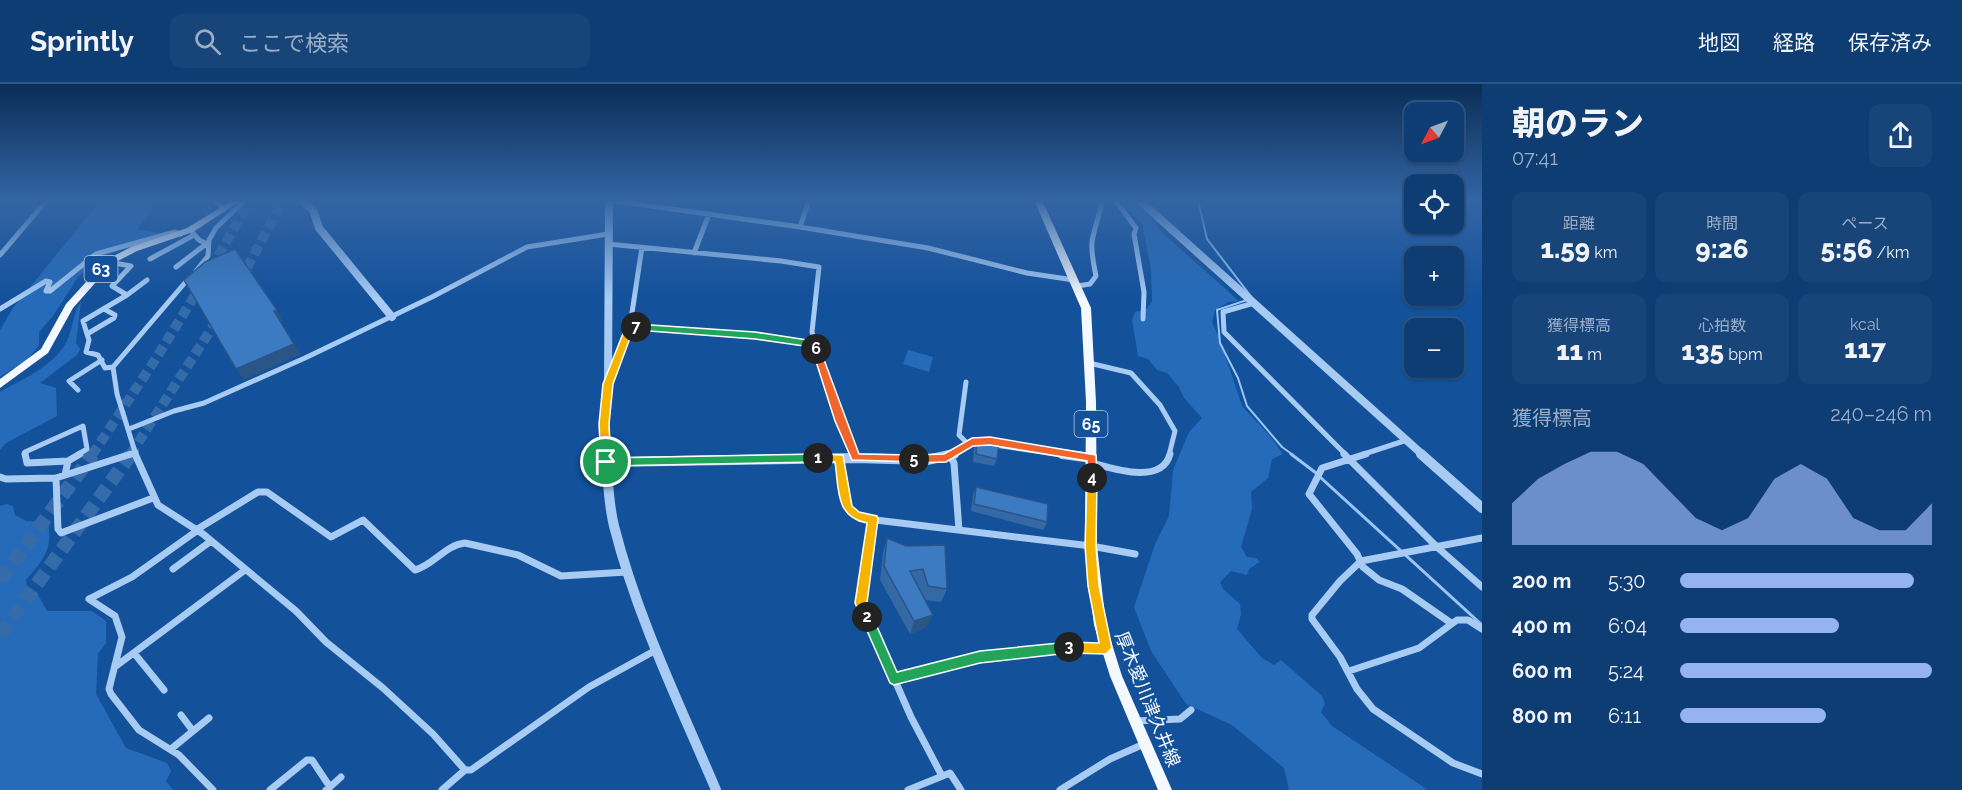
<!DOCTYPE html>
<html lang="ja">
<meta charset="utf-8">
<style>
body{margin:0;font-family:Raleway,"Noto Sans JP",sans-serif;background:#174479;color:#f1f3f6;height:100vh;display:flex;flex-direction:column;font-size:22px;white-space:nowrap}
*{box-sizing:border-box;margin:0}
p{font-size:20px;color:#9baec5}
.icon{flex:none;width:33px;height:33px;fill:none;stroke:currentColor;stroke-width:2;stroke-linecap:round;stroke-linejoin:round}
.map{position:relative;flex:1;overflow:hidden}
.side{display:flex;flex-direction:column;background:#0e3d74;width:480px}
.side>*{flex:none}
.needle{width:39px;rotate:229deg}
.controls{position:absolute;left:1404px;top:18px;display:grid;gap:12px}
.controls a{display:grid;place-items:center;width:60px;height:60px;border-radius:12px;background:#0e3d74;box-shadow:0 2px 4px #0004,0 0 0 2px #2e5686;font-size:30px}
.pin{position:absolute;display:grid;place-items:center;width:51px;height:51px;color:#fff;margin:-26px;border:3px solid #fff;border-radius:50%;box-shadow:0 2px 6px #0007}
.km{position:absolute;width:30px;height:30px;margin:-15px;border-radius:50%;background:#222;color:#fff;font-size:16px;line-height:30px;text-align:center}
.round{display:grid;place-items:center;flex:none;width:63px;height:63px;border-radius:12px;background:#174479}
.summary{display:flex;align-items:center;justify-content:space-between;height:102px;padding:0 30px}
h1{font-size:33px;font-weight:800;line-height:45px}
.figures{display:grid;grid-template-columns:repeat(3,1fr);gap:9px;height:102px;padding:6px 30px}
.figures div{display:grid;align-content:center;border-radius:12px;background:#174479;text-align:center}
.figures b{font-size:26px;font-weight:800}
.figures small{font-size:16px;font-weight:400}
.figures p{font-size:16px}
.chart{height:168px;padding:12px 30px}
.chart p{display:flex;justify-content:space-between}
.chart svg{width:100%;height:108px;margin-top:6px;fill:#95b2f1;opacity:.7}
ul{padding:0 30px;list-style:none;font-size:20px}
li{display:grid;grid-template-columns:96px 72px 1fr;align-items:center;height:45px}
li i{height:15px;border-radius:8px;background:#95b2f1}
header{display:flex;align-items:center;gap:36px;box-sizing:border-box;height:84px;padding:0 30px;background:#0e3d74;border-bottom:2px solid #2e5686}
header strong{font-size:28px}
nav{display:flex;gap:33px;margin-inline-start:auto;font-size:21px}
.search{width:420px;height:54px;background:#174479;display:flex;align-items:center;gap:15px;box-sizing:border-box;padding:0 21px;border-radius:12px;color:#9baec5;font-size:22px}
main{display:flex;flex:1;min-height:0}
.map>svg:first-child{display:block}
</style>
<header>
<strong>Sprintly</strong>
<div class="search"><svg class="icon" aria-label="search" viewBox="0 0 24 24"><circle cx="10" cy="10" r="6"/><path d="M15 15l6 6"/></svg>ここで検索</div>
<nav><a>地図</a><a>経路</a><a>保存済み</a></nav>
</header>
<main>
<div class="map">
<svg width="1482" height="706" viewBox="0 0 1482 706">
<rect width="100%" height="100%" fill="#13519b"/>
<path fill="#266bb9" d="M101,116H158L138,144L139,146L162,149L124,160L125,164L106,171L78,193L53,232L39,248V261L29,274L0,293V246L13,224Z
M1121,116H1134L1166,152L1239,217L1229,218L1215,226L1212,238L1219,253L1242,322L1270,352L1283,370L1272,375L1268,394L1251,408L1252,425L1241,463L1247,473L1256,474L1260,478L1249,485L1247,491L1231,487L1220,498L1223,505L1240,520L1241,530L1237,545L1262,574L1274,581L1281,576L1322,612L1325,620L1321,628L1332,642L1428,706H1289L1284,684L1232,641L1186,620L1151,567L1134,523L1155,460L1169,432L1173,386L1189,348L1202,334L1184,314L1179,303L1167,289L1157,286L1148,275L1138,272L1132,236L1135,228L1147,225L1152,217L1151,185L1142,140Z
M81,217L76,259L80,265L77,271L40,299L56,304L57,332L6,359L0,366V308C23,295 54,282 67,257C73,244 73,229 81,217Z
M908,266L933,273L929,288L903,280Z
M7,420L13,422L15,431L26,437L48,438C53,466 43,476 26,496L28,508L37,509L47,527H92L106,537V559L98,570L96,610L126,664L167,679L171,687L166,697L173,706H0V422Z"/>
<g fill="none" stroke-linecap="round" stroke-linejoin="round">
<path stroke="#9ac6f6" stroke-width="2" d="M1198,116L1207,155L1253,215
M1247,216L1217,226L1220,259L1238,294L1247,322L1282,363L1293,371"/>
<path stroke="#9ac6f6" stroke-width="3" d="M1291,370L1316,389
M1320,393L1482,541"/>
<path stroke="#366baa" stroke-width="10" stroke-dasharray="10 5" stroke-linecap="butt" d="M211,185L250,116
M240,197L283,116
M92,371L155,276L202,200
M130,371L221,230"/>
<path stroke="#366baa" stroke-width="14" stroke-dasharray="14 7" stroke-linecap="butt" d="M0,496L93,370
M0,551L131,370"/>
<path stroke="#a7cbf3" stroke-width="5" d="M214,116L224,125
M609,116L800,143L809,116
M1115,116L1136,144L1134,150L1144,208L1143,235
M800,143L928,164L1027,189L1074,196
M192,148L199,156L207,160
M608,160L781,177L819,183L812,248L840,337L854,371
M694,169L709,130
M0,171L47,116
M150,175L194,151
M176,183L206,160
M196,187L208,172L209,156L216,144L243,118L240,116
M1077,202L1090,200L1096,192C1094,181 1091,170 1092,158C1094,144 1100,131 1102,116
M127,211L147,196
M1254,219L1223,228L1224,248L1346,371
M0,225L46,197L50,198L46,207H50L96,170L175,148L181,150
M104,225L115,231L114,234L87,250L83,237L127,211L112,202L131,182L109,178
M630,242L642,163
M87,250L89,256L86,268L98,271L105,284L113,283
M1089,279L1131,289L1160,321L1175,347L1169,371
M609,298L630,242L755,252L814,261
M966,298L959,351L968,360
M78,306L69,297L102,276
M129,345L174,327L204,319L305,274L432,213L527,163L608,150
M26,371L25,368L83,342L87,365L77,371
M127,371L136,368
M136,371L117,310L113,283L189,194
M1361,371L1407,356"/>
<path stroke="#a7cbf3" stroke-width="7" d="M25,370L27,379L68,377
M135,370L158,421L203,450L296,527L326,558L383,604L433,650L465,686H471L589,603L656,566
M853,370L855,374
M1344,370L1437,463L1482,503
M1366,370L1322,384L1309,410L1357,470L1363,483L1379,496L1402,505L1451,539
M950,372L954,379L959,446
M840,374C842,397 839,420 859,434L1091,462L1135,470
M68,377L80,370
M1092,379C1114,385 1162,401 1170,370
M65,391L68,377
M0,393L6,395L56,394L131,370
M56,394L58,445L61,449L153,414
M873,435L861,519L911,633L942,692
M196,446L258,408H267L331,453L363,436L415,486C434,481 445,461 465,459L518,471L561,492L627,488
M1482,454L1361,477L1340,497L1312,531V535L1340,573L1357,605L1373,625L1453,679L1482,690
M173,485L211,457
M89,515L115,532L122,553L109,605L111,610L139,646L179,671L213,706
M89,515L132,493L198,446
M134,569L164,606
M116,582L245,486
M1349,587L1419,564L1457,536H1468L1482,545
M894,595L980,573L1062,563L1106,564
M181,631L193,647
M1136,637L1180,635L1191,626
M171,665L209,634
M330,703L341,693
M270,706L307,676H312L330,703L326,706
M442,706L465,686
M908,706L950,689L961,706
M1060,706L1110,675L1144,660"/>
<path stroke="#a7cbf3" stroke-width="8" d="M302,116L313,126L319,144L392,233
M1139,116L1423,371
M606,371L604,340L608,300L609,116
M951,371L968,360L978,357L1072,371"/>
<path stroke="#a7cbf3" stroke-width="10" d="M606,370C608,394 608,418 614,442C637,533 679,619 716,706
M1062,370L1092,374
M1421,370L1482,424
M606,378L855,374L927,376L954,370"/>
<path fill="#f4f8ff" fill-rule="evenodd" d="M233,116H242L193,148L137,167L112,180L73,224L48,269L0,304V295L41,265L66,220L106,176L131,163L187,144Z
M1034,116H1042L1091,224L1096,318L1097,462L1106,541L1122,592L1172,706H1158L1110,592L1094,541L1085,462L1086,318L1081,224Z"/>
</g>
<path fill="#3469a6" d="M977,357L997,375L994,382L973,378L974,364Z
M976,403L1047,438L1043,446L971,427L973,410Z
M887,454L947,505L941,518L925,516L927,543L910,550L880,496L883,468Z"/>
<path fill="#2a5587" d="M277,226L283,236L281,238L274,227Z
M294,260L301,270L244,296L236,285Z
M933,531L927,543L910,550L914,537Z"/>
<path fill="#3c7ac1" stroke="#2a5587" stroke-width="1.5" d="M235,165L277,226L274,227L294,260L236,285L184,196L205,178Z
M977,357L999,360L997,375L976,370Z
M976,403L1048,420L1047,438L974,420Z
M887,454L906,462L945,461L947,505L928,502L923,485L910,487L933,531L914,537L884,482Z"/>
<linearGradient id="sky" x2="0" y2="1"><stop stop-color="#0a2d55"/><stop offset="0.54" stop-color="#3365a4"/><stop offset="1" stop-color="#3365a4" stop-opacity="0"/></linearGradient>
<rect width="1482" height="215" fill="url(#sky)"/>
<path fill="#22a559" stroke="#fff" stroke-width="1.5" d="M818,370L823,374L818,378L606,382L601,378L606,374Z"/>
<path fill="#f5b400" stroke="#fff" stroke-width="1.5" d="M818,370L843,371L852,422L859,428L877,432L878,435L867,519L873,533L867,538L863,537L855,519L867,439C835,433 839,405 835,378L815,377L813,374Z"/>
<path fill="#22a559" stroke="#fff" stroke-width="1.5" d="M867,528L871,529L897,588L980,567L1069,558L1075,563L1069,569L980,579L894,601L890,599L861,533Z"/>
<path fill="#f5b400" stroke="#fff" stroke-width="1.5" d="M1092,389L1097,394L1096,462L1099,502L1112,564L1106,570L1069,569L1063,563L1069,558L1099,559L1088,502L1085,462L1087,394Z"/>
<path fill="#f0652b" stroke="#fff" stroke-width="1.5" d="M990,353L1096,371L1097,394L1092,398L1088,396L1087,377L990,361L973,362L946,378L914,379L909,375L914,371L944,370L972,354Z"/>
<path fill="#f0652b" stroke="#fff" stroke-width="1.5" d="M816,262L820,265L859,370L914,371L918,373V378L852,376L835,337L812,265Z"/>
<path fill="#22a559" stroke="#fff" stroke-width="1.5" d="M636,240L755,248L814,257L817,258L820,265L816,269L811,263L755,255L636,246L632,243Z"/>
<path fill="#f5b400" stroke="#fff" stroke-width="1.5" d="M630,239L640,243L633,246L613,300L609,340L611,378L606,382L601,378L599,340L603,300L626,242Z"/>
<g text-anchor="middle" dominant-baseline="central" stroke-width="4.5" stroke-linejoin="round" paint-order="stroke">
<g fill="#13519b" stroke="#b8cbe1" stroke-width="1.5">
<rect x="84.5" y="172" width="33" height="26" rx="4.5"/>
<rect x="1074.5" y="327" width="33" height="26" rx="4.5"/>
</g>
<g font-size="16" font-weight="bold" fill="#fff">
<text x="101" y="185">63</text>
<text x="1091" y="340">65</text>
</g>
<g font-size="18" fill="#fff" stroke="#13519b">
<text transform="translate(1148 615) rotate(68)">厚木愛川津久井線</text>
</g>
</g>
</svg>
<div class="controls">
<a><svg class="needle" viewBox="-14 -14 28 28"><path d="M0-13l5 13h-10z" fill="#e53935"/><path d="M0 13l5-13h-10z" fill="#9baec5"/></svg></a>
<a><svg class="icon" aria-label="locate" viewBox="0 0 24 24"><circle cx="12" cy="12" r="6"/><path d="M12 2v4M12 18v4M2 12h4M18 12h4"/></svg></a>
<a>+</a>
<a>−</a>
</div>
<div class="pin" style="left:606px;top:378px;background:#1e9e55"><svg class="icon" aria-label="arrive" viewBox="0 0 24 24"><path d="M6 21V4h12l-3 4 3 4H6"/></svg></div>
<b class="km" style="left:818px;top:374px">1</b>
<b class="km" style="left:867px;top:533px">2</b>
<b class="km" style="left:1069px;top:563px">3</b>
<b class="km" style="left:1092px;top:394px">4</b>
<b class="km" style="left:914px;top:375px">5</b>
<b class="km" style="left:816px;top:265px">6</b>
<b class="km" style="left:636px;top:243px">7</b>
</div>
<section class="side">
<div class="summary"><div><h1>朝のラン</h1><p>07:41</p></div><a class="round"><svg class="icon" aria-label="share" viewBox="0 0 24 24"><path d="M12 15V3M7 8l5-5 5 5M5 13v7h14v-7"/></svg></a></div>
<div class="figures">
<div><p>距離</p><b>1.59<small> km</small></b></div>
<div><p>時間</p><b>9:26</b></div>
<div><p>ペース</p><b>5:56<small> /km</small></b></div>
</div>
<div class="figures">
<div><p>獲得標高</p><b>11<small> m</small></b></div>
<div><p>心拍数</p><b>135<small> bpm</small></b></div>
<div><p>kcal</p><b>117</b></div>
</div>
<div class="chart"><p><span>獲得標高</span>240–246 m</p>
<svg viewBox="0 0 160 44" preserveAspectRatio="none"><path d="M0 44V27L10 17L20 11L30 6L40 6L50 11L60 22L70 33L80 38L90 33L100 17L110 11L120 17L130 33L140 38L150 38L160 27V44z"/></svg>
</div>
<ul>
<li><b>200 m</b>5:30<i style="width:93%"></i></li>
<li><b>400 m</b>6:04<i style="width:63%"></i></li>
<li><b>600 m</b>5:24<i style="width:100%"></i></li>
<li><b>800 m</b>6:11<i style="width:58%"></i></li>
</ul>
</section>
</main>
